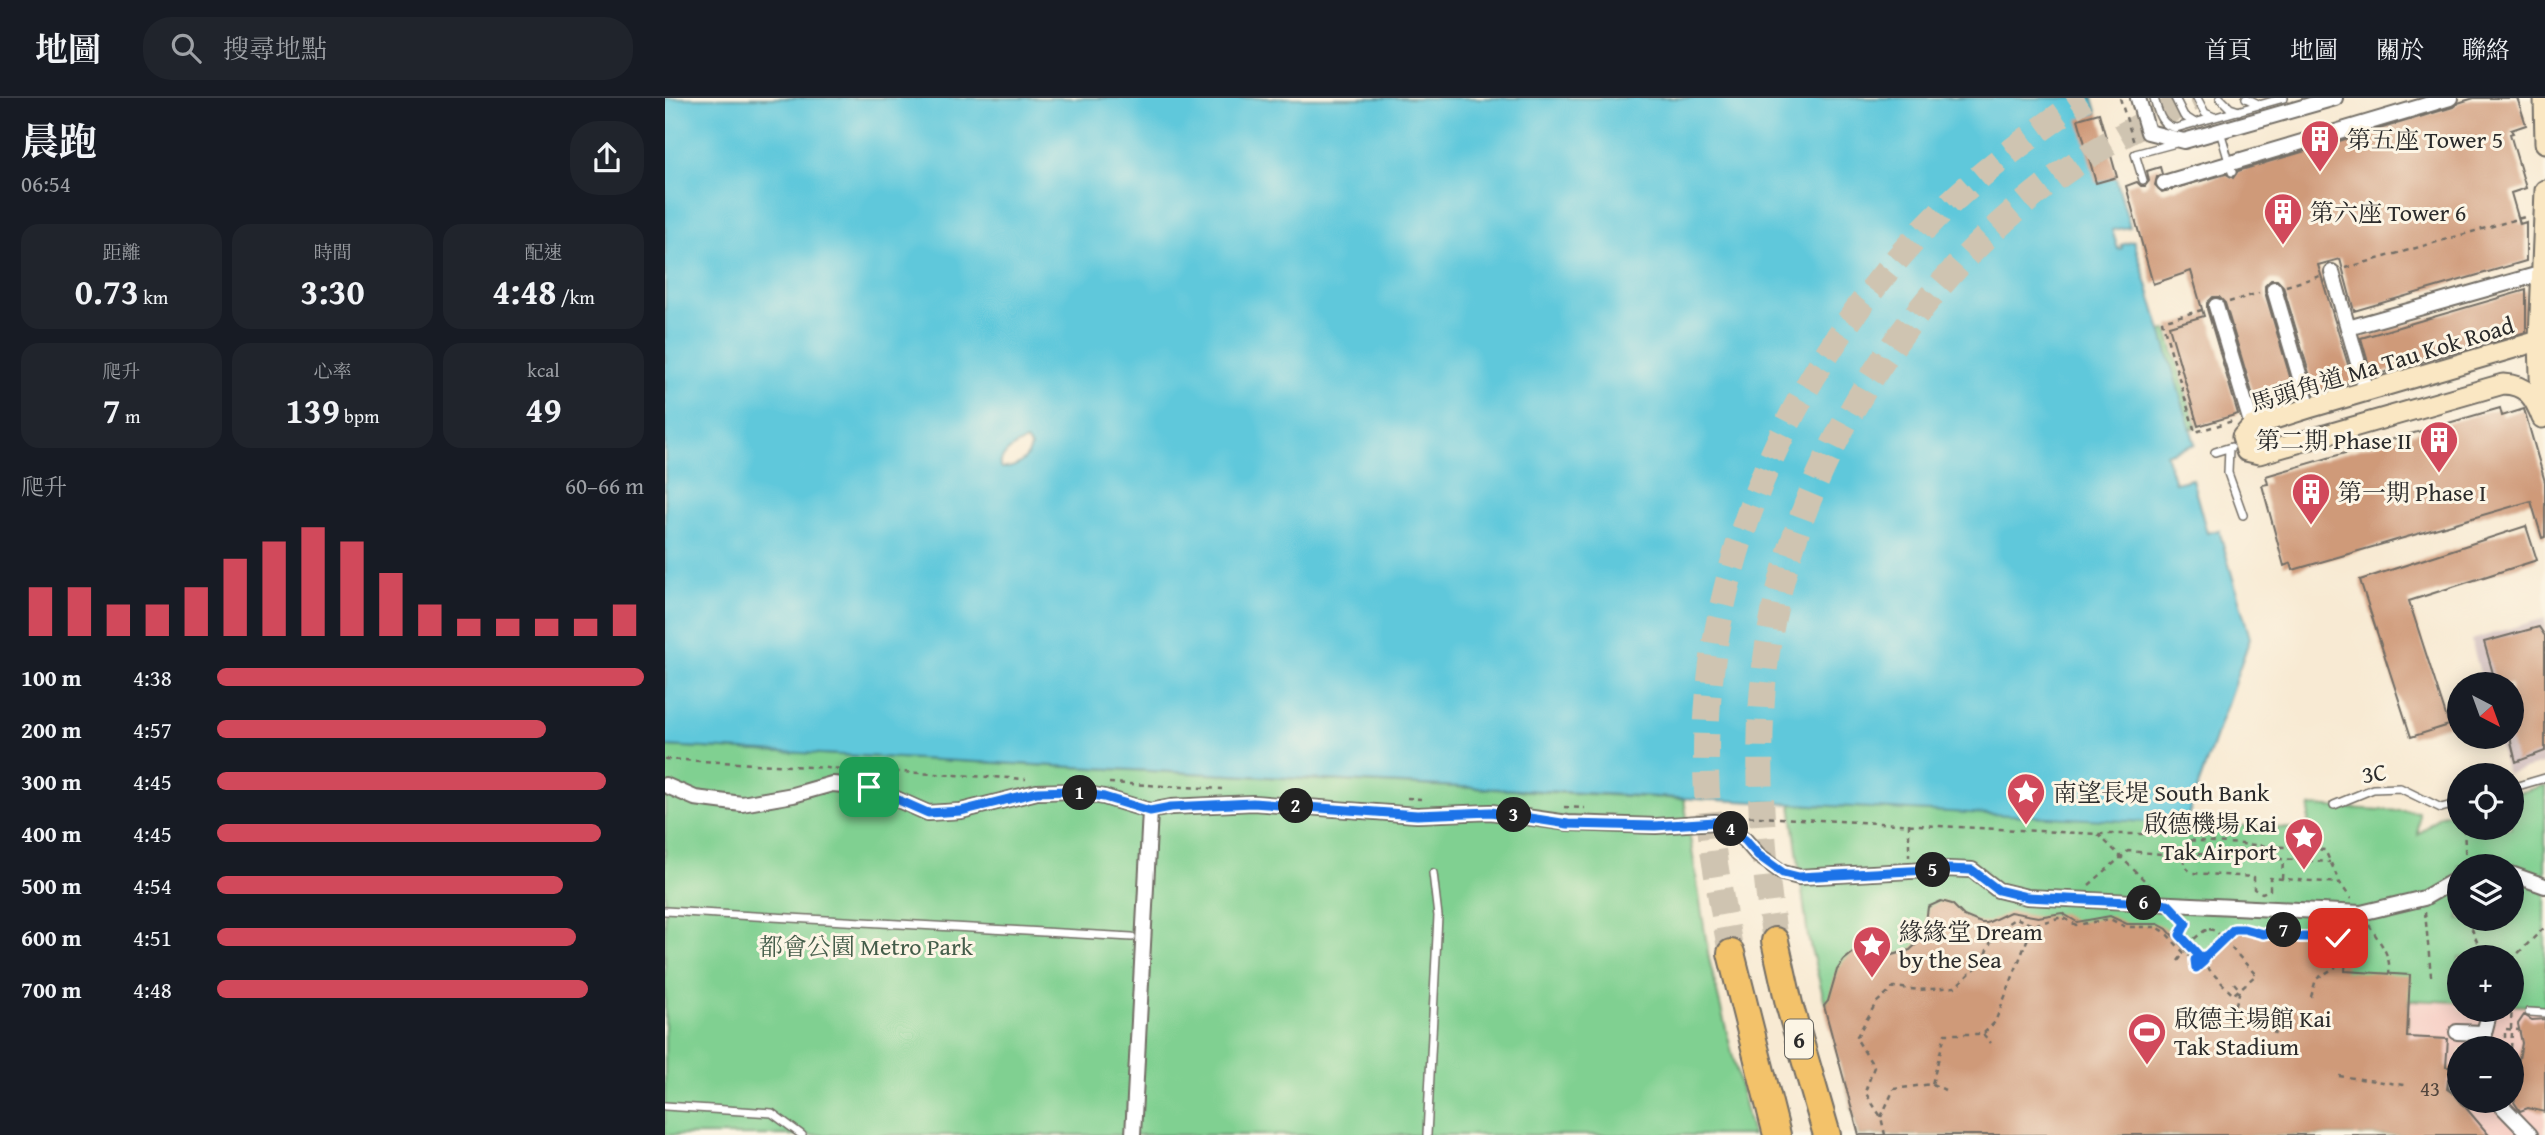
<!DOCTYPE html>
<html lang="zh-TW">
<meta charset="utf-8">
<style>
body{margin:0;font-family:"Gentium Book Plus","Noto Serif TC",serif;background:#20242c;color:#f1f3f6;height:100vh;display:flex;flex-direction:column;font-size:26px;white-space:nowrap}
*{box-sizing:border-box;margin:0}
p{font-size:23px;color:#9ea1a6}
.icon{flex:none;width:38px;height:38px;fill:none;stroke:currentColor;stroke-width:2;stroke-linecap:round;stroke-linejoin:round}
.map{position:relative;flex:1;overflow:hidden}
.details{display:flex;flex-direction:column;background:#171b24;width:665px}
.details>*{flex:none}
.needle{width:46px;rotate:139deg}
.tools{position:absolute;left:1782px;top:574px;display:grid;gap:14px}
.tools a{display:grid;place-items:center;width:77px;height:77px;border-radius:50%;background:#171b24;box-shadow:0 4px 18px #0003;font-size:35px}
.pin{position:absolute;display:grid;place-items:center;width:60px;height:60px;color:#fff;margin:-30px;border-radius:14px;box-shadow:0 4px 10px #0006}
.km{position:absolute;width:35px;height:35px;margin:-18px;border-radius:50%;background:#222;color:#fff;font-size:19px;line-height:35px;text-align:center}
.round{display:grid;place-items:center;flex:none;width:74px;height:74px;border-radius:28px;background:#20242c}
.summary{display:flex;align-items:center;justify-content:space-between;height:119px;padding:0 21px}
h1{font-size:38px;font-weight:700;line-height:52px}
.stats{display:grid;grid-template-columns:repeat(3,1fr);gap:10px;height:119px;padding:7px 21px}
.stats div{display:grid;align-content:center;border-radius:18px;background:#20242c;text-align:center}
.stats b{font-size:35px;font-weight:700}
.stats small{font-size:19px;font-weight:400}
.stats p{font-size:19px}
.chart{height:196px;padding:14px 21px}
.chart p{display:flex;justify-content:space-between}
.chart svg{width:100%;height:126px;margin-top:7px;stroke:#d1495b;stroke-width:6}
ul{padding:0 21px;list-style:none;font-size:23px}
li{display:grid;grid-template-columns:112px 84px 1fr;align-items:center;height:52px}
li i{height:18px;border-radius:9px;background:#d1495b}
header{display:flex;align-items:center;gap:42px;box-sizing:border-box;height:98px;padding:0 35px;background:#171b24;border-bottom:2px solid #363941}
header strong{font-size:33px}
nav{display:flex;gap:38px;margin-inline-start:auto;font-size:24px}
.search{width:490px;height:63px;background:#20242c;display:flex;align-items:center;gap:18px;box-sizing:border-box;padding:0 24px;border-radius:28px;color:#9ea1a6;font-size:26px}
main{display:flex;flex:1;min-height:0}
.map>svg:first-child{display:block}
</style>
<header>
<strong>地圖</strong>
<div class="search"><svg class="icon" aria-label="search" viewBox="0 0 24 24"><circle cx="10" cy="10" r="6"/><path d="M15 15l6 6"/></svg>搜尋地點</div>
<nav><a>首頁</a><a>地圖</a><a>關於</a><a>聯絡</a></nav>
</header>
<main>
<section class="details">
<div class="summary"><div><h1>晨跑</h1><p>06:54</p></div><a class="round"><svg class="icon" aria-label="share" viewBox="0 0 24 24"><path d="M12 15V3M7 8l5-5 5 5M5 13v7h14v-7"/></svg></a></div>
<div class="stats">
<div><p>距離</p><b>0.73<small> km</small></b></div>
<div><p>時間</p><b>3:30</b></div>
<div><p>配速</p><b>4:48<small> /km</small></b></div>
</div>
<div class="stats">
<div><p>爬升</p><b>7<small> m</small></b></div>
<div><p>心率</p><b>139<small> bpm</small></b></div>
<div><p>kcal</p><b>49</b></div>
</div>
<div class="chart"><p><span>爬升</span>60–66 m</p>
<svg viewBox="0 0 160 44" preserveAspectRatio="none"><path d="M5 44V27M15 44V27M25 44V33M35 44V33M45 44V27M55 44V17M65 44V11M75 44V6M85 44V11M95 44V22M105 44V33M115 44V38M125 44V38M135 44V38M145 44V38M155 44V33"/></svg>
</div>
<ul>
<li><b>100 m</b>4:38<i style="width:100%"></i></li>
<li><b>200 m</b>4:57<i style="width:77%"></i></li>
<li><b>300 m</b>4:45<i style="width:91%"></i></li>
<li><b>400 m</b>4:45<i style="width:90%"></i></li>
<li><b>500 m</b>4:54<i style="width:81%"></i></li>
<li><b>600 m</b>4:51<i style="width:84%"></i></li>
<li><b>700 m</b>4:48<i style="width:87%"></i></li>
</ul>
</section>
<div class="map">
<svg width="1880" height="1037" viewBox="0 0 1880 1037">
<rect width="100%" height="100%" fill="#fcf5e5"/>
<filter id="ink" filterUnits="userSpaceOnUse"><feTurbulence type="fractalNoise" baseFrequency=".0143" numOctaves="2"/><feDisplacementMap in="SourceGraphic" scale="14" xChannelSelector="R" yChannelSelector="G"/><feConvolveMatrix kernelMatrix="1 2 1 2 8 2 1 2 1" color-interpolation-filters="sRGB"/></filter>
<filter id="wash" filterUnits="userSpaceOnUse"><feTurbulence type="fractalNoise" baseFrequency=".00686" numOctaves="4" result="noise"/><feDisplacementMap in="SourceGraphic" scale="28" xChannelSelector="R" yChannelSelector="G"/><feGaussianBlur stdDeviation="1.57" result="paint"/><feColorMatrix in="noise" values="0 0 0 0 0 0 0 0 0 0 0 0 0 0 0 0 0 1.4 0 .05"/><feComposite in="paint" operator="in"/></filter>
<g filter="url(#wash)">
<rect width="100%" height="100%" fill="#f8ead3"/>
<path fill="#f7d1c7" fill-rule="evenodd" d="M1744,902L1794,904V912H1846V907L1880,909V1037H1778L1739,993ZM1794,950H1846V1003H1794Z"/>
<path fill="#d2bfc0" d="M1880,520V665L1842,676L1832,639H1846V586H1818L1806,542Z"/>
<path fill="#80d091" stroke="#567e5e" stroke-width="2" fill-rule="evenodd" d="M1502,232L1531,329L1525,331L1496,233Z
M0,648L1019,701L1044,861L1087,1037H0Z
M1880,687V909L1846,907V859H1794V904L1744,902L1739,993L1778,1037H1194L1143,839L1126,706L1642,731L1645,708L1754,714L1753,737L1774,718L1794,712V730H1846V697ZM1794,768H1846V821H1794Z"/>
<path fill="#5fc8db" stroke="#457a83" stroke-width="2" fill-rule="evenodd" d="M0,0H1428L1465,129L1447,132L1453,151L1457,150L1456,147L1469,143L1530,346L1501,356L1510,385L1527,381L1542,435L1554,432L1585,540L1520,726L0,648ZM361,343L366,349C363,362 350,371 337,370L335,367C337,355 350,347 361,343Z"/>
<g id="blocks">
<path fill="#cf9a79" d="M1809,0H1852L1856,11L1861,27L1846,32L1848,35L1845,36L1861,90L1846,95L1855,126L1861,124V163L1689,213L1675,161L1653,167L1688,283L1650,295L1618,188L1612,182H1606L1600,188V194L1631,299L1592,311L1560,205L1554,199H1548L1542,205V211L1573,316L1533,328L1504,228L1539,218L1526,173L1488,186L1461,88L1472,84L1476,88H1480L1484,83L1482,73L1495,69L1497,76L1492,79L1490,87L1497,94L1561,76L1568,80L1573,73L1788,9L1793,5Z
M1434,15L1452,79L1431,85L1413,21Z
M1861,192V234L1707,278L1696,240Z
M1835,310L1837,318L1859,311L1880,384V439L1877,440L1866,403L1628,472L1626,465L1619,468L1597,387L1603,386L1601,378Z
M1861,428L1872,462L1744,503L1784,627L1746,639L1695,482Z
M1874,529L1880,538V653L1851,664L1846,644V586H1831L1819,544Z
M1276,803L1287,806L1299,818L1316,825H1322L1345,814L1373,819L1397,815L1412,824L1445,818L1462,826H1493L1502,831L1521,853L1531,859L1540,855L1561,832L1567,828L1580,827L1597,833L1616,828L1635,836H1649L1662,832L1669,833L1680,843L1682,851L1680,873L1745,877L1742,939L1783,941L1781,969H1791V977L1783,982L1782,991L1790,997L1824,1037H1194L1159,908L1163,903L1172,872L1179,862L1189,854L1211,853L1220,859L1245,852L1259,839L1263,809Z
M1859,917L1867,922L1880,921V1014L1863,1010L1855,1013L1849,1004L1855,986L1853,966L1857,945L1853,926Z"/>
</g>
</g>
<g filter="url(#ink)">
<use href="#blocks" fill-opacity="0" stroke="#736e66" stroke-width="2"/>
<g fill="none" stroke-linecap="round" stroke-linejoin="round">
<path stroke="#cfc4b1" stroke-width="26" stroke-dasharray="26 13" stroke-linecap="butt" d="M1110,843C1098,764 1092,682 1097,601C1110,401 1228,202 1388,82C1431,50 1481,24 1529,0
M1066,855C1054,789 1040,723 1041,656C1041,460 1129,266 1264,126C1311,77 1365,38 1420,0"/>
<g stroke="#736e66" stroke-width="10">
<path id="lane" d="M1489,0C1493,13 1495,28 1511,30L1619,0
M1510,0L1519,18L1530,25
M1532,0L1540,15L1549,19
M1555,0L1565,10L1574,13
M1581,0L1595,7
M1555,33L1567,74
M1478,82L1470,56L1511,45
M1564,350L1563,375L1578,417
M1550,354L1566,349
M1846,690L1880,680
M1669,707L1708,691L1735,690L1776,710L1794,705
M0,813L467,839
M1864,914L1880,915
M0,1008L107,1015L137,1037
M762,1037L773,818L768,775"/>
</g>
<g stroke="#736e66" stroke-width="18">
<path id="street" d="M1473,0L1483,34L1519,43L1670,0
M1499,85L1785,0
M1667,174L1701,293
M1609,191L1644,310
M1551,208L1587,328
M1683,230L1878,175
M0,687L30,700L77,706L128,697L167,686L204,689L263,715L296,713L372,694L406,693L439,699L485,713L506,709L588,705L752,717L826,714L903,725L991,728L1050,724L1065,731L1080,742L1093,757L1118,775L1134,779L1281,771L1307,772L1333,792L1362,799L1696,815L1759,800L1794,780
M1846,776L1880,788
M1792,934L1819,935
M1819,950V935L1825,912
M1791,987H1794
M1832,1003L1865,1037
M468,1037L485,713"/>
</g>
<g stroke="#736e66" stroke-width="23">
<path id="secondary" d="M1879,0L1880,45
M1876,312L1874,242L1880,92
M1877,320C1869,299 1862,287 1838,286L1594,356L1581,353L1577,339L1587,328L1644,310L1880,241"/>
</g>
<g stroke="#736e66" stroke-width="30">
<path id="highway" d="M1110,843L1124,906L1162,1037
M1066,855L1112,1037"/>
</g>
<path stroke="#736e66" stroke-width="2.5" stroke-dasharray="5 5" stroke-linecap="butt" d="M1455,0L1469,45
M1681,170L1863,118
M1621,188L1655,178
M1564,204L1594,195
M1537,212L1497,223L1530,334L1568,323
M0,661L361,681
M444,685L557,691
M742,700L756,701
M899,709L920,710
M1074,718L1433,736H1518
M1244,725V759
M1799,730L1801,768
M1433,736L1487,790
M1533,756L1665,764
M1519,758L1521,742L1660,752L1675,785
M1617,781L1618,761
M1424,787L1463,753L1519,758V768L1527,775L1589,779V791L1597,795L1605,792V780L1675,785L1686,801
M1760,814L1766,878
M1516,820L1521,825L1515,837L1539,863L1530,870
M1803,821L1818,859
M1704,827C1713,842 1727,857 1724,876
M1520,833L1521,825H1529
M1549,846L1554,852
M1540,855L1545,860
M1530,862V870
M1846,862L1880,829
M1513,863L1519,855
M1569,885L1575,892L1570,909
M1646,899L1651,881L1671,869
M1318,936L1326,945
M1609,936L1619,908
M1840,950V931L1854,932
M1846,950L1847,935
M1674,978L1739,987
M1267,986L1280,992
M1802,1012L1813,1003
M1216,1019L1229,991L1267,986L1280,936H1318L1330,924L1368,827"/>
<use href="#lane" stroke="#fff" stroke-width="7"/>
<use href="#street" stroke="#fff" stroke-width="14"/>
<use href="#secondary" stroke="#fae7c3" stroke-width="19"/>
<use href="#highway" stroke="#f3c26a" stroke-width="26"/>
<path stroke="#736e66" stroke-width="2.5" stroke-dasharray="5 5" stroke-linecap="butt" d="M1544,831L1551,833L1591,877L1568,897L1527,853L1529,841L1539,833Z
M1846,931L1847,895
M1220,1037L1216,1019L1200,994L1209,969L1191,940L1211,905L1229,889L1254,892L1290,889L1316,865L1331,833L1351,820L1368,827L1397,819L1411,827L1445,821L1461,829H1492L1500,834L1519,855L1530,862L1542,857L1569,831H1579L1590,836H1598L1620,832L1634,839H1650L1662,835L1673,840L1679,851L1671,869"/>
</g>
</g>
<g fill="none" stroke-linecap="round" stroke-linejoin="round" filter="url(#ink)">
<g stroke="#fff" stroke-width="14">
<path id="route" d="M204,689L263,715L296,713L372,694L406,693L439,699L485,713L506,709L588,705L752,717L826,714L903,726L990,728L1050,724L1065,731L1080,742L1093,757L1118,775L1134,779L1281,771L1307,772L1333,792L1362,799L1503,806L1521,825L1515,837L1539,863L1531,870L1530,862L1542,857L1569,831H1579L1598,836L1620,832L1634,839H1650L1662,835L1673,840"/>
</g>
<use href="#route" stroke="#1a73e8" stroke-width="9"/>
</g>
<defs>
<g id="building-pin" transform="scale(2.0125)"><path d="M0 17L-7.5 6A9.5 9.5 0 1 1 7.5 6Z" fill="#d1495b" stroke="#fcf5e5"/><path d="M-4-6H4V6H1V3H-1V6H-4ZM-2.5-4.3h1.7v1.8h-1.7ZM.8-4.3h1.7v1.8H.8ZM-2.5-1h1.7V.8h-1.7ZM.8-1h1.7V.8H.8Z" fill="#fff"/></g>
<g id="sight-pin" transform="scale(2.0125)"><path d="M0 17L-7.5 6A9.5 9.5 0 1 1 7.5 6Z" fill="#d1495b" stroke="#fcf5e5"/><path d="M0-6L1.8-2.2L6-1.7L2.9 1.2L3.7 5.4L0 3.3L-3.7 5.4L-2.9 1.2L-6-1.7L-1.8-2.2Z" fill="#fff"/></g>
<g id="stadium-pin" transform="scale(2.0125)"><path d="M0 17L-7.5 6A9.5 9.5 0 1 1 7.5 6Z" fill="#d1495b" stroke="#fcf5e5"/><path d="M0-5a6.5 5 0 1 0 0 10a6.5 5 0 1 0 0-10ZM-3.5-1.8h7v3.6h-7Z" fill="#fff"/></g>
</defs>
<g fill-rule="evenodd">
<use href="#building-pin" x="1655" y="41"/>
<use href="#building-pin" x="1618" y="114"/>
<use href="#building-pin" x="1774" y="342"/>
<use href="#building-pin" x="1646" y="394"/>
<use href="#sight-pin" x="1361" y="694"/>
<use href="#sight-pin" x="1639" y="739"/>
<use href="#sight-pin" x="1207" y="847"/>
<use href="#stadium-pin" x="1482" y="934"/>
</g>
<g text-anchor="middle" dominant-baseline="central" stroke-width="6" stroke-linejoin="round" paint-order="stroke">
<g font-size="21" fill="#54473e">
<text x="1765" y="990">43</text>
</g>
<rect fill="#fcf5e5" stroke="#6a6863" stroke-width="2" x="1120" y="921.5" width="28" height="39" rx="5"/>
<g font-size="23" font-weight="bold" fill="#2b2b2b">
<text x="1134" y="941">6</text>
</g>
<g font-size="24" fill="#2b2b2b" stroke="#fcf5e5" text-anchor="start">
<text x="1682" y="41">第五座 Tower 5</text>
<text x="1645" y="114">第六座 Tower 6</text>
<text x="1747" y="342" text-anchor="end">第二期 Phase II</text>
<text x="1673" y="394">第一期 Phase I</text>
<text x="1388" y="694">南望長堤 South Bank</text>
<text x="1612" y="725" text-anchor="end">啟德機場 Kai<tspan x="1612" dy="28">Tak Airport</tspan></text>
<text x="1234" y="833">緣緣堂 Dream<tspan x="1234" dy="28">by the Sea</tspan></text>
<text x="1509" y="920">啟德主場館 Kai<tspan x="1509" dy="28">Tak Stadium</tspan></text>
</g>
<g font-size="24" fill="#2b2b2b" stroke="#fcf5e5">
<text transform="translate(1717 266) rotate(-17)">馬頭角道 Ma Tau Kok Road</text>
<text transform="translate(1709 675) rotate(-9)">3C</text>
</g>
<g font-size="24" fill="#445d4a" stroke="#fcf5e5">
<text x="201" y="848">都會公園 Metro Park</text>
</g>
</g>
</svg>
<div class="tools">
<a><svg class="needle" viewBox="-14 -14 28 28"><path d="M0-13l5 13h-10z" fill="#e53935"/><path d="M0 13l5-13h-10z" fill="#9ea1a6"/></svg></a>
<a><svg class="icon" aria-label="locate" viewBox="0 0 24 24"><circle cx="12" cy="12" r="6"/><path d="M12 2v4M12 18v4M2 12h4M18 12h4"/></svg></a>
<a><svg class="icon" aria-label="layers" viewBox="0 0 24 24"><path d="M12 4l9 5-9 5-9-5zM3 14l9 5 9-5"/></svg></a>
<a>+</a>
<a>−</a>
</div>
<div class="pin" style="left:204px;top:689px;background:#1e9e55"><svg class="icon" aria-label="arrive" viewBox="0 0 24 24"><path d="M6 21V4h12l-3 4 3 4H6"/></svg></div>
<div class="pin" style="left:1673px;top:840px;background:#d93025"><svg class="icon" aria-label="check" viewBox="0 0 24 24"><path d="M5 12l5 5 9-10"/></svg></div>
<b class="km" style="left:415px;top:695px">1</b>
<b class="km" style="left:631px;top:708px">2</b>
<b class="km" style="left:849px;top:717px">3</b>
<b class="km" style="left:1066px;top:731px">4</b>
<b class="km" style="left:1268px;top:772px">5</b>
<b class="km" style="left:1479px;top:805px">6</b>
<b class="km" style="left:1619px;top:832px">7</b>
</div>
</main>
